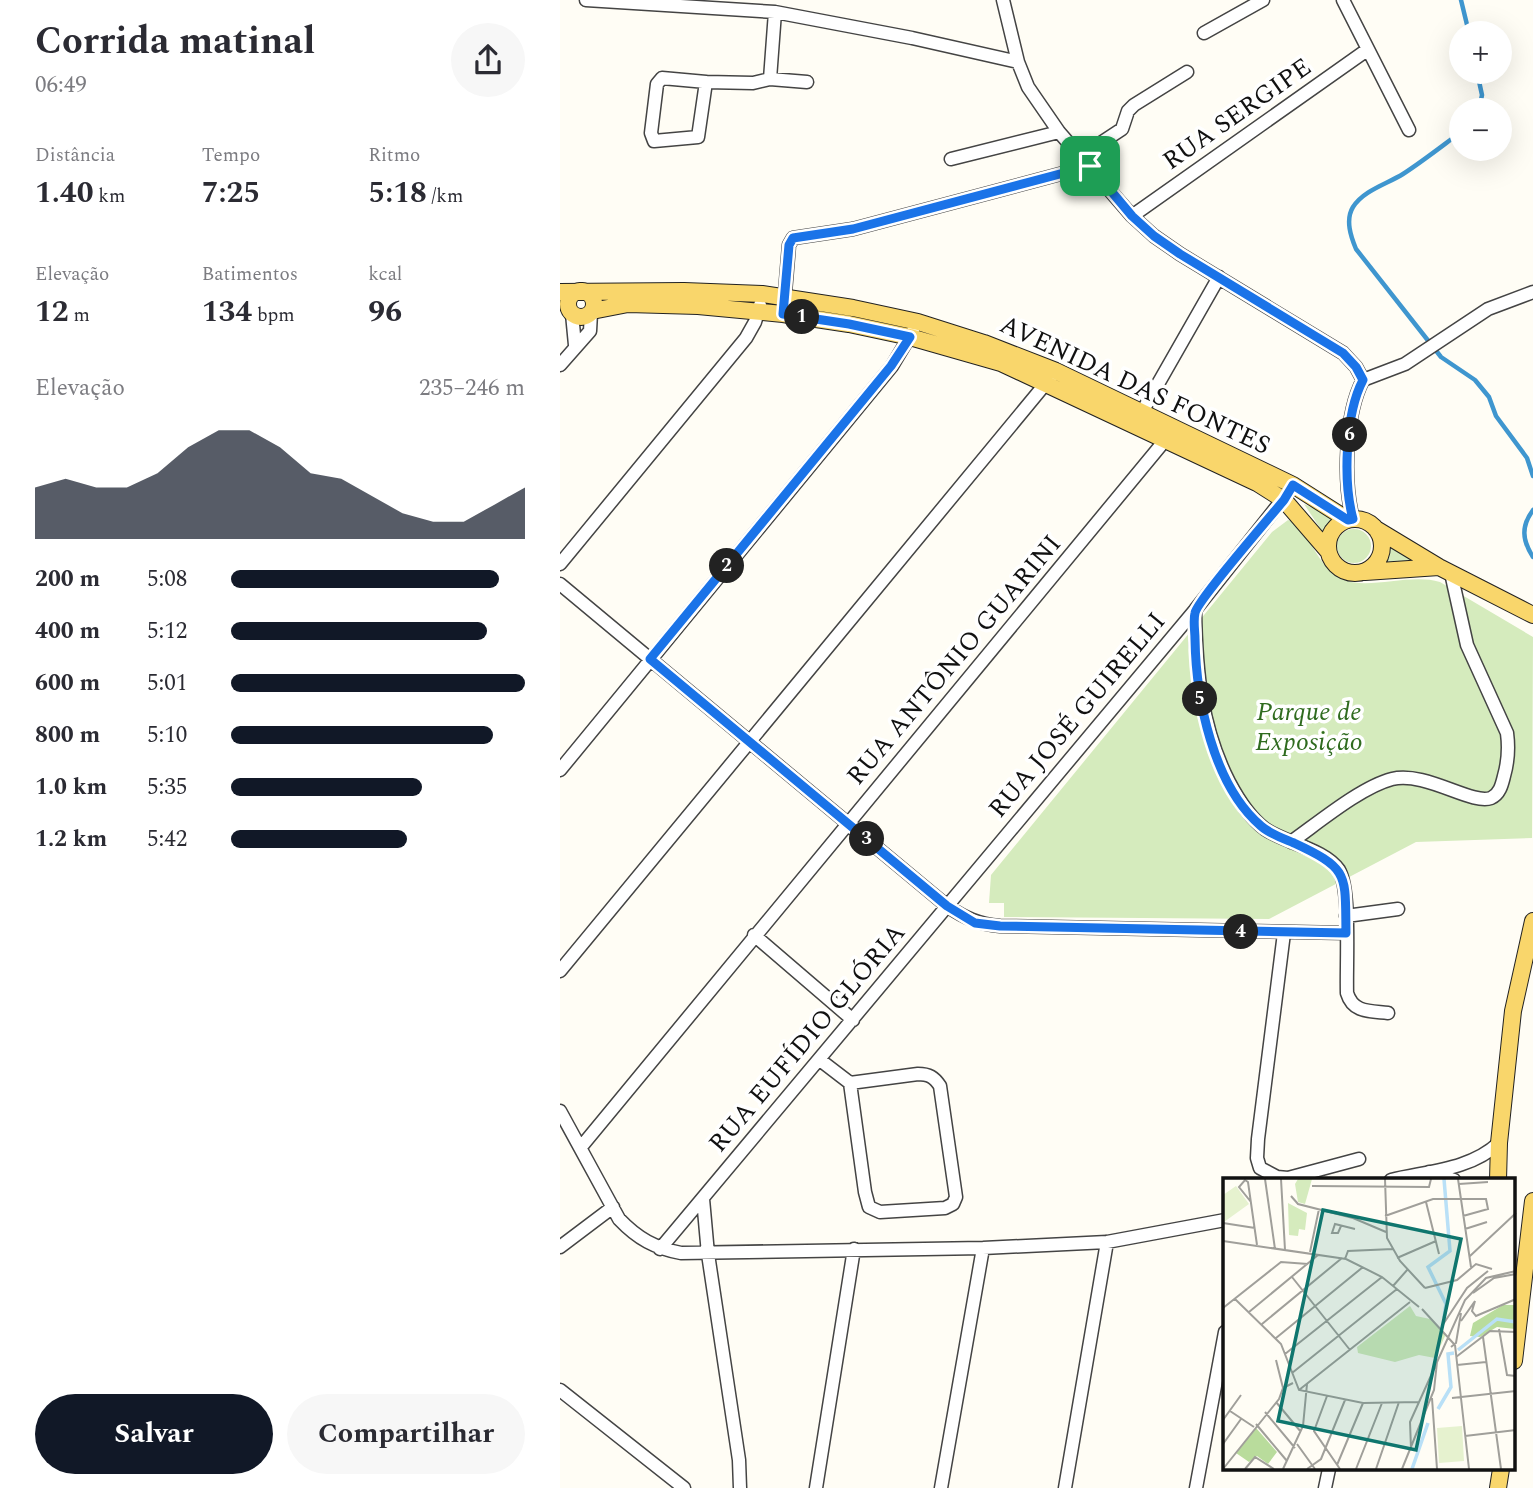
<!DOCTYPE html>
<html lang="pt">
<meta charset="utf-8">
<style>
body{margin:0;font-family:Spectral,serif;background:#f7f7f7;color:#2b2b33;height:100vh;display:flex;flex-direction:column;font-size:26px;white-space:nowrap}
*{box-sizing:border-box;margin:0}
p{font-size:23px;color:#7c7c81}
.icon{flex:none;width:38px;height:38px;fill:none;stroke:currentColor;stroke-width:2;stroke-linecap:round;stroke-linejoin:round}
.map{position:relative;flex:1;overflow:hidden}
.sheet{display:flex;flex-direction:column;background:#fff;width:560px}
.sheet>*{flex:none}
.tools{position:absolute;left:889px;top:21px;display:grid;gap:14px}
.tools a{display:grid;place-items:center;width:63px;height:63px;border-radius:50%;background:#fff;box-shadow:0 7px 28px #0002;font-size:35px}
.pin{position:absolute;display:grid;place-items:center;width:60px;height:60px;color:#fff;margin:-30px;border-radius:14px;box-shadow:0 4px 10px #0006}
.km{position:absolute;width:35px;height:35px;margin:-18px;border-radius:50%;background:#222;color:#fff;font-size:19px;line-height:35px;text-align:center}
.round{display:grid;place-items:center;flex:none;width:74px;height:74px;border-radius:37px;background:#f7f7f7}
.summary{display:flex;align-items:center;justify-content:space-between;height:119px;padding:0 35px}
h1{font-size:38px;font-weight:700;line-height:52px}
.stats{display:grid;grid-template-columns:repeat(3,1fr);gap:10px;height:119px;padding:7px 35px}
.stats div{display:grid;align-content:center}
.stats b{font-size:30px;font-weight:700}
.stats small{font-size:19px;font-weight:400}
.stats p{font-size:19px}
.chart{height:196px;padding:14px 35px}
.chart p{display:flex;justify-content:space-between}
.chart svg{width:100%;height:126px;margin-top:7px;fill:#111827;opacity:.7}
.primary-button{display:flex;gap:14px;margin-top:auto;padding:14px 35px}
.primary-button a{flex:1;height:80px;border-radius:42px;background:#111827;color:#fff;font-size:28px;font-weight:700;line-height:80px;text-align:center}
.primary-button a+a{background:#f7f7f7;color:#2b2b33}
ul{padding:0 35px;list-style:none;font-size:23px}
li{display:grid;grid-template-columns:112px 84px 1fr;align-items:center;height:52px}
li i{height:18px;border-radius:9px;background:#111827}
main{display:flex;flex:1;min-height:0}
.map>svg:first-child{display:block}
</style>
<main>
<section class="sheet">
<div class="summary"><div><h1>Corrida matinal</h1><p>06:49</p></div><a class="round"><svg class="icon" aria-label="share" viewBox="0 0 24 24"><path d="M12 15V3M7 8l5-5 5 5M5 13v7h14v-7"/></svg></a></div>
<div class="stats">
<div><p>Distância</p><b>1.40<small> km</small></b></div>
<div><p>Tempo</p><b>7:25</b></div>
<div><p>Ritmo</p><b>5:18<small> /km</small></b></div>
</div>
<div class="stats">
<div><p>Elevação</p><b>12<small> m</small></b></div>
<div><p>Batimentos</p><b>134<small> bpm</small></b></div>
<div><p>kcal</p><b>96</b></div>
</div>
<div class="chart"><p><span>Elevação</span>235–246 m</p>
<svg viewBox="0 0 160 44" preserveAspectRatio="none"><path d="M0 44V26L10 23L20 26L30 26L40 21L50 12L60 6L70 6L80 12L90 21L100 23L110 29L120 35L130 38L140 38L150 32L160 26V44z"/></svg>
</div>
<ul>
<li><b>200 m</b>5:08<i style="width:91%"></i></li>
<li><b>400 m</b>5:12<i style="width:87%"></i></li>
<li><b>600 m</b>5:01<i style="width:100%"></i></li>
<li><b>800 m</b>5:10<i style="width:89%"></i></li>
<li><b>1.0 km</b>5:35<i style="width:65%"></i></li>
<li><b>1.2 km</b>5:42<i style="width:60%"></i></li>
</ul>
<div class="primary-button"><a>Salvar</a><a>Compartilhar</a></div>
</section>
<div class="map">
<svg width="973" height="1488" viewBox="0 0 973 1488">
<rect width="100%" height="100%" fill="#fffdf5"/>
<path fill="#d5ebbd" d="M744,504L773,517L762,531Z
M728,520C748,524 755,567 782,579C807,591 849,573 880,582L973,637L972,838L856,842L709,919L444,917V903H429L431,875L712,532Z
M777 546a17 17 0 1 1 34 0a17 17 0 1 1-34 0Z
M829,544L866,564L822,565L828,552Z"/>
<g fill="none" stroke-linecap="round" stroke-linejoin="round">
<path stroke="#3f96cf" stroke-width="4.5" d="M901,0L909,33
M917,72L922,95L919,110
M901,132C882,146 863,161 843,174C827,184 804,190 793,207C785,220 791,237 796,249L881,357L915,380L929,397L936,416L967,458L973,476
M973,510C961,526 962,540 973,557"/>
<g stroke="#444" stroke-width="15">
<path id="minor" d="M26,0L215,12L352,38L458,62
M443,0L458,62L468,87L499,132L572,216L594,236L620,254L783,353L796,367L803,380
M783,0L849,130
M644,33L703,0
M210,79L215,12
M146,82L138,137L94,141L91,133L97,84L102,78L146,82L193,83L210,79L247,82
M521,156L562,129L568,111L574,105L627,72
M391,159L499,132
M572,216L807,50
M224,305L229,245L233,238L293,229L530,166
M12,314L15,345
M0,365L30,331L31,313
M803,380L845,364L928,309L973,292
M582,412L659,277
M793,519C783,482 785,414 803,380
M0,564L186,338L195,322L200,305
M0,584L387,906C405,918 418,924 440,926L786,933
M635,610C636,671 641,727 669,782C678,799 689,817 705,829C725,843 765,849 779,870C791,890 786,966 787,993C793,1013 810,1011 828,1013
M0,770L332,366L353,331
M731,842C758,823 801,787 832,779C866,771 911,805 931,798C940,794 942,784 944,776C948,762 949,748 947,733L907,645L891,573
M786,916L838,909
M724,933L698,1139L697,1158L700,1168L717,1177L728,1178L799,1159
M194,935L293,1020
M0,971L496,371
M260,1060L290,1083L358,1074C369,1074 374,1077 380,1086L396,1197L393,1204L385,1208L320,1212L309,1207L305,1192L290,1083
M0,1111L59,1219C78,1239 95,1248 121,1253L423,1248L547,1242L665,1220
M21,1147L611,433
M869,1172L894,1180
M831,1180C868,1171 910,1170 939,1143
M143,1199L148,1254L179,1460L180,1488
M0,1247L53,1207
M100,1249L635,610L727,494
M0,1390L124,1488
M256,1488L294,1249
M381,1488L423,1248
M505,1488L547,1242
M636,1488L665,1332
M765,1488L769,1469"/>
</g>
<g stroke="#222" stroke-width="18">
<path id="major" d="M8 304a13 13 0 1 1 26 0a13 13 0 1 1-26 0Z
M0,292L124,291L202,294L293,308L358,322L424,343L496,371L733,485L788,520
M32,311L68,304L138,306L223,314L289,324L350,337L441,363L697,483L724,500L768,551
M768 546a27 27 0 1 1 54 0a27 27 0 1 1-54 0Z
M816,529L879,567L973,615
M805,572L879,567
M938,1180L939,1143L953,1011L973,921
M954,1361L973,1201
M938,1488L941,1469"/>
</g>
<use href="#minor" stroke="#fff" stroke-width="12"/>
<use href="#major" stroke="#f9d66b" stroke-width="16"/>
</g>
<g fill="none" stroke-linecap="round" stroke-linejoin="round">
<g stroke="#fff" stroke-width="14">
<path id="route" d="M530,166L572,216L594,236L620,254L783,353L796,367L803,380C785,414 783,482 793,519L788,520L733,485L724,500C711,516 637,601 635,613C633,621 635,631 635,639C636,699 653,785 701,826C710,834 722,838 734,843C790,869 785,874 786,933L440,926L415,923L387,906L90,659L331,366L350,337L289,324L223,314L229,245L233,238L293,229Z"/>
</g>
<use href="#route" stroke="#1a73e8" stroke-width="9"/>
</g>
<g text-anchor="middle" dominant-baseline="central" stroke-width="7" stroke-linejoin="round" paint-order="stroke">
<g font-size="26" fill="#111" stroke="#fff">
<text transform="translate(677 114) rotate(-35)">RUA SERGIPE</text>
<text transform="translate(575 385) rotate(25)">AVENIDA DAS FONTES</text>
<text transform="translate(394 660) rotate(-50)">RUA ANTÔNIO GUARINI</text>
<text transform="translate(517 715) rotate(-50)">RUA JOSÉ GUIRELLI</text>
<text transform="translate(247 1038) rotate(-50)">RUA EUFÍDIO GLÓRIA</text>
</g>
<g font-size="26" font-style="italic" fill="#2f6b1f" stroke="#fff">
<text x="749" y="712">Parque de<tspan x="749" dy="30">Exposição</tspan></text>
</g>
</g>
<g transform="translate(663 1178)">
<rect width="292" height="292" fill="#fffdf5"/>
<path d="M75,1H89L82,26L75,24L72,6ZM65,25L84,35L82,52L76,51L75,58L66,57ZM187,128L193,138L207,141L223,156L212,180L196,177L172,184L135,175L134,169Z" fill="#d5ebbd"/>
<path d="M280,127H292V151L274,149L257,159L247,158L250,145ZM33,250L54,274L45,286L34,278L26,284L13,275Z" fill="#b9dc9c"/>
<path d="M13,8L26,26L1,44L0,17ZM239,248L241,283L216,285L214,250Z" fill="#e6f2cf"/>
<path fill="none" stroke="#b9e0f7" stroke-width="3.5" d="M221,140L223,126L205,89L227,73L221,1M235,172L274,141L293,144M215,231L228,209L225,176L231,175M189,291L205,245"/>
<path fill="none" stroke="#a09f9a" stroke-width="2" d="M42,1L52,71M58,1L62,72M162,1L164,60L177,83L202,110M235,1L248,89M236,6L265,4M89,8L206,9L208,1M68,18L75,26L130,40L163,54M28,24L16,9L22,2L25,4L34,67M203,24L216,76M162,38L210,21H263L265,31L240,38M0,45L32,50M118,48L115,55H109L112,46L132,51M242,51L264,44M0,63L123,81L159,99L196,129M87,74L96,31M247,78L293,35M174,80L213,63M122,81L125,73L170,71M69,99L127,172M170,108L185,91M202,110L234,102L253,86L269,91M250,115L271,100L293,96M12,121L58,166L76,212L140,225L196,224M0,130L58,84L85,86M199,131L231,166M26,134L95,77M238,143L252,123L249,133L253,138L293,121M39,146L119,80M219,148L244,110L265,93M276,151L284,197L293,198M260,159L278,291M53,160L140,89M232,167L246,291M228,169L233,165L238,135M62,176L159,99M233,179L267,153L293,154M53,182L60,210M234,187L263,184M69,195L174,111M76,212L187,124M104,218L91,253L117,291M209,220L214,291M229,220L293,213M53,224L78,254M7,233L31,249M42,234L72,270M0,242L18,217M33,246L64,283M242,258L293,252M0,266L18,241M74,266L92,291M188,270L187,244L242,122L263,100L293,93M114,287L140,225M0,291L56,221L60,210L70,205M22,291L32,279L51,291M60,291L80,248L84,206M84,291L98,281L122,222M133,291L159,225M153,291L176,224M179,291L211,212L214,184"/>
<path fill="#0f766e" fill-opacity="0.15" stroke="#0f766e" stroke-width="3.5" d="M100,32L238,61L193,272L55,243Z"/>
<rect width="292" height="292" fill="none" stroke="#111" stroke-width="3.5"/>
</g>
</svg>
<div class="tools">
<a>+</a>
<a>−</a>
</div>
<div class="pin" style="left:530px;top:166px;background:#1e9e55"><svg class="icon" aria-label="arrive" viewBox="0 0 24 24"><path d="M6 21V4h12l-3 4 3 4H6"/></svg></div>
<b class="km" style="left:242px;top:317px">1</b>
<b class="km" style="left:167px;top:566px">2</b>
<b class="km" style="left:307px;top:839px">3</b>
<b class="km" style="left:681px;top:932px">4</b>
<b class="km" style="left:640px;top:699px">5</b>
<b class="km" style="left:790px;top:435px">6</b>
</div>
</main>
